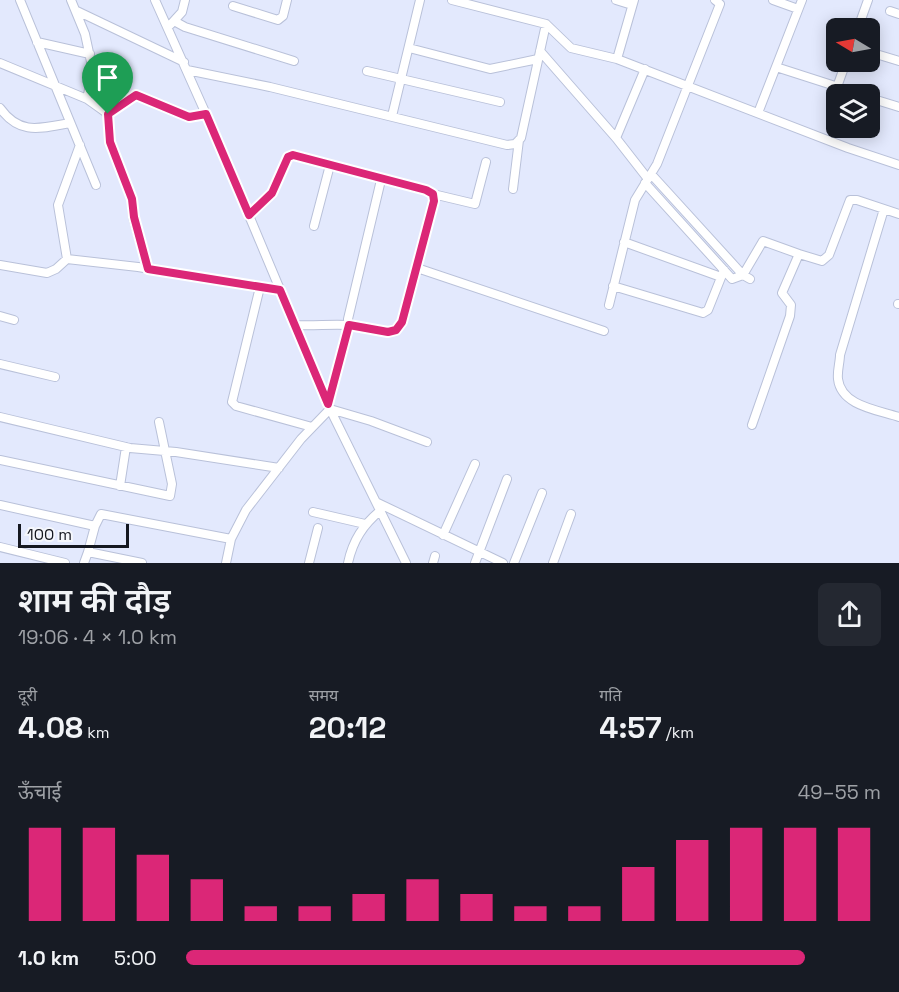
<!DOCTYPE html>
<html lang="hi">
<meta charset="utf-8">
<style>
body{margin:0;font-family:"Space Grotesk","Noto Sans Devanagari",sans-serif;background:#242831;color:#f1f3f6;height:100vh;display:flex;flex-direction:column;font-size:22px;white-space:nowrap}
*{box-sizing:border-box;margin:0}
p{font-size:20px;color:#9ea1a6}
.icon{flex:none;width:33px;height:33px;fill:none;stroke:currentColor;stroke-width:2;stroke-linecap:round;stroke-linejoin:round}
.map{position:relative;height:563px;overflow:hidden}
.panel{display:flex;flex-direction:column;background:#171b24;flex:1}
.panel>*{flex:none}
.needle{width:39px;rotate:280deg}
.fabs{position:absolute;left:826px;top:18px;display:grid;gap:12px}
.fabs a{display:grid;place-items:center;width:54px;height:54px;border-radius:9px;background:#171b24;box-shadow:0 3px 15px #0003;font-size:30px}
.scale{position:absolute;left:18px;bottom:15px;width:111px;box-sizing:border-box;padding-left:6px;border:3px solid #151820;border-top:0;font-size:16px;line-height:21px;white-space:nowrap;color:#151820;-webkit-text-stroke:4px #f5f7fc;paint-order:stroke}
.pin{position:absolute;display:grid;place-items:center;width:51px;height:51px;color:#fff;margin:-62px -26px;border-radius:50% 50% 50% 0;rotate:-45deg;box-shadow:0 0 6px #0007}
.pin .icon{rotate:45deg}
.round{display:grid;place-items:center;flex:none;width:63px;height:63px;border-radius:9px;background:#242831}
.head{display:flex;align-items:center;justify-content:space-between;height:102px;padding:0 18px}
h1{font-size:33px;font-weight:600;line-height:45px}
.stats{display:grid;grid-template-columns:repeat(3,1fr);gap:9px;height:102px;padding:6px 18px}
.stats div{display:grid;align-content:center}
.stats b{font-size:30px;font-weight:600}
.stats small{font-size:16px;font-weight:400}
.stats p{font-size:16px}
.chart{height:168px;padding:12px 18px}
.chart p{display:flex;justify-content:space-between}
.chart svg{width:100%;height:108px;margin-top:6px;stroke:#db2777;stroke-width:6}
ul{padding:0 18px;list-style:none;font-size:20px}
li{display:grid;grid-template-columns:96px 72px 1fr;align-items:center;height:45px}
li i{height:15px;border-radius:8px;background:#db2777}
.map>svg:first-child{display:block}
</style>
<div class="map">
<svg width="899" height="563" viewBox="0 0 899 563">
<rect width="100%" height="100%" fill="#e3e9fd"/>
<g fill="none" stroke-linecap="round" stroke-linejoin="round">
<g stroke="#b9c1d9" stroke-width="10">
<path id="minor" d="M20,0L96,185
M155,0L214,132L328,404
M452,0L546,24L571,48L617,59
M616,0L632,5
M634,0L617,59L848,148L899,165
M773,0L798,9
M233,6L278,20L283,16L287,0
M77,11L184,62
M890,11L899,14
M174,21L185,27L294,61
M171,24L182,12L185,0
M858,28L868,0
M37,42L90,54
M409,48L490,69L538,59
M540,51L616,138
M876,54L899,61
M0,63L87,99L93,71L85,34L71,0
M776,67L860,94
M645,69L616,138L648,179
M187,70L270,87L507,145L515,144L521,138L546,24
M367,71L500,102
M837,87L846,62
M870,98L899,107
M87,99L108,114L110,142L132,199L133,217L148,269
M0,108C20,136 41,128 70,123
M758,113L802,0
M108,114L136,95L189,117L206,114
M392,116L420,0
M651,174L743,275L763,241L799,254
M645,183L732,279L743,275L750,279
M513,189L519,140
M433,194L475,204L486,162
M884,209L840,355C840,362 837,371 838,379C841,406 878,410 899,417
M249,215L272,193L288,157L293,155L426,190L433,194L434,202L402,322L396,330C380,334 365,326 348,325C331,324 313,326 295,325
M314,226L330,165
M624,242L721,277
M67,259L58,205L80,145
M0,265L47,273L56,269L67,259L138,267L280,290
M417,268L604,331
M613,286L703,313L708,310L724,270
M260,287L232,402L236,406L312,427
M898,304H899
M609,305L635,200L657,164L720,4L715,0
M0,316L14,320
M0,364L55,377
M0,417L130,448L176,452L279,468
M752,425L790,316L791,305L782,293L799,254L822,261L829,255L850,200H857L899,214
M0,460L170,496L172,484L159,422
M120,486L126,447
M378,503L503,563
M0,505L95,526
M313,512L365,524
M443,535L475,464
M0,547L65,563
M84,563L88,552
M142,563L88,552L95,526L101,514L231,539
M226,563L231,539L246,510L301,439L330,409L328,404L349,325L348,319L381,180
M309,563L318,528
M348,563C353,540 363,525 381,510
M406,563L330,409L371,421L427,442
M433,563L435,556
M475,563L507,479
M514,563L542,493
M553,563L571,514"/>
</g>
<use href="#minor" stroke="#fff" stroke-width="8"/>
</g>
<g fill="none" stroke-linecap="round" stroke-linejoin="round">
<g stroke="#fff" stroke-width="12">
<path id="route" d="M136,95L189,117L206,114L249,215L272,193L288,157L293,155L426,190L433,194L434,201L402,322L396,330L388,332L349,325L328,404L280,290L148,269L134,217L132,199L110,142L108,114Z"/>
</g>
<use href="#route" stroke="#db2777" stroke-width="8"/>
</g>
</svg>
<div class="fabs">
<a><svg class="needle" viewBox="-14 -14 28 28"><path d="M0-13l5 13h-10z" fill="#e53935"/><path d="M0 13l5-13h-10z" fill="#9ea1a6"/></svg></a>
<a><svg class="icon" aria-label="layers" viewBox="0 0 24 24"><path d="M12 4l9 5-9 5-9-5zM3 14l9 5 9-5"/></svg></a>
</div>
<div class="scale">100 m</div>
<div class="pin" style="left:108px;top:114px;background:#1e9e55"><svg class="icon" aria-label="arrive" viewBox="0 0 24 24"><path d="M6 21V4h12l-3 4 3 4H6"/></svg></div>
</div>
<section class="panel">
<div class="head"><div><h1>शाम की दौड़</h1><p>19:06 · 4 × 1.0 km</p></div><a class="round"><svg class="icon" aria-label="share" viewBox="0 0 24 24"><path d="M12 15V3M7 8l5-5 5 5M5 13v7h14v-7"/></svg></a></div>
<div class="stats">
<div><p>दूरी</p><b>4.08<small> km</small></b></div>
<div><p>समय</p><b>20:12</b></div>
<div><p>गति</p><b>4:57<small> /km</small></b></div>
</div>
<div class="chart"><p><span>ऊँचाई</span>49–55 m</p>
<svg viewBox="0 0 160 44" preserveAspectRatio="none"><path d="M5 44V6M15 44V6M25 44V17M35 44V27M45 44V38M55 44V38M65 44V33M75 44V27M85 44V33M95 44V38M105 44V38M115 44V22M125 44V11M135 44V6M145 44V6M155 44V6"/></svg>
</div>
<ul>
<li><b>1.0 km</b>5:00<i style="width:89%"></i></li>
</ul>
</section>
